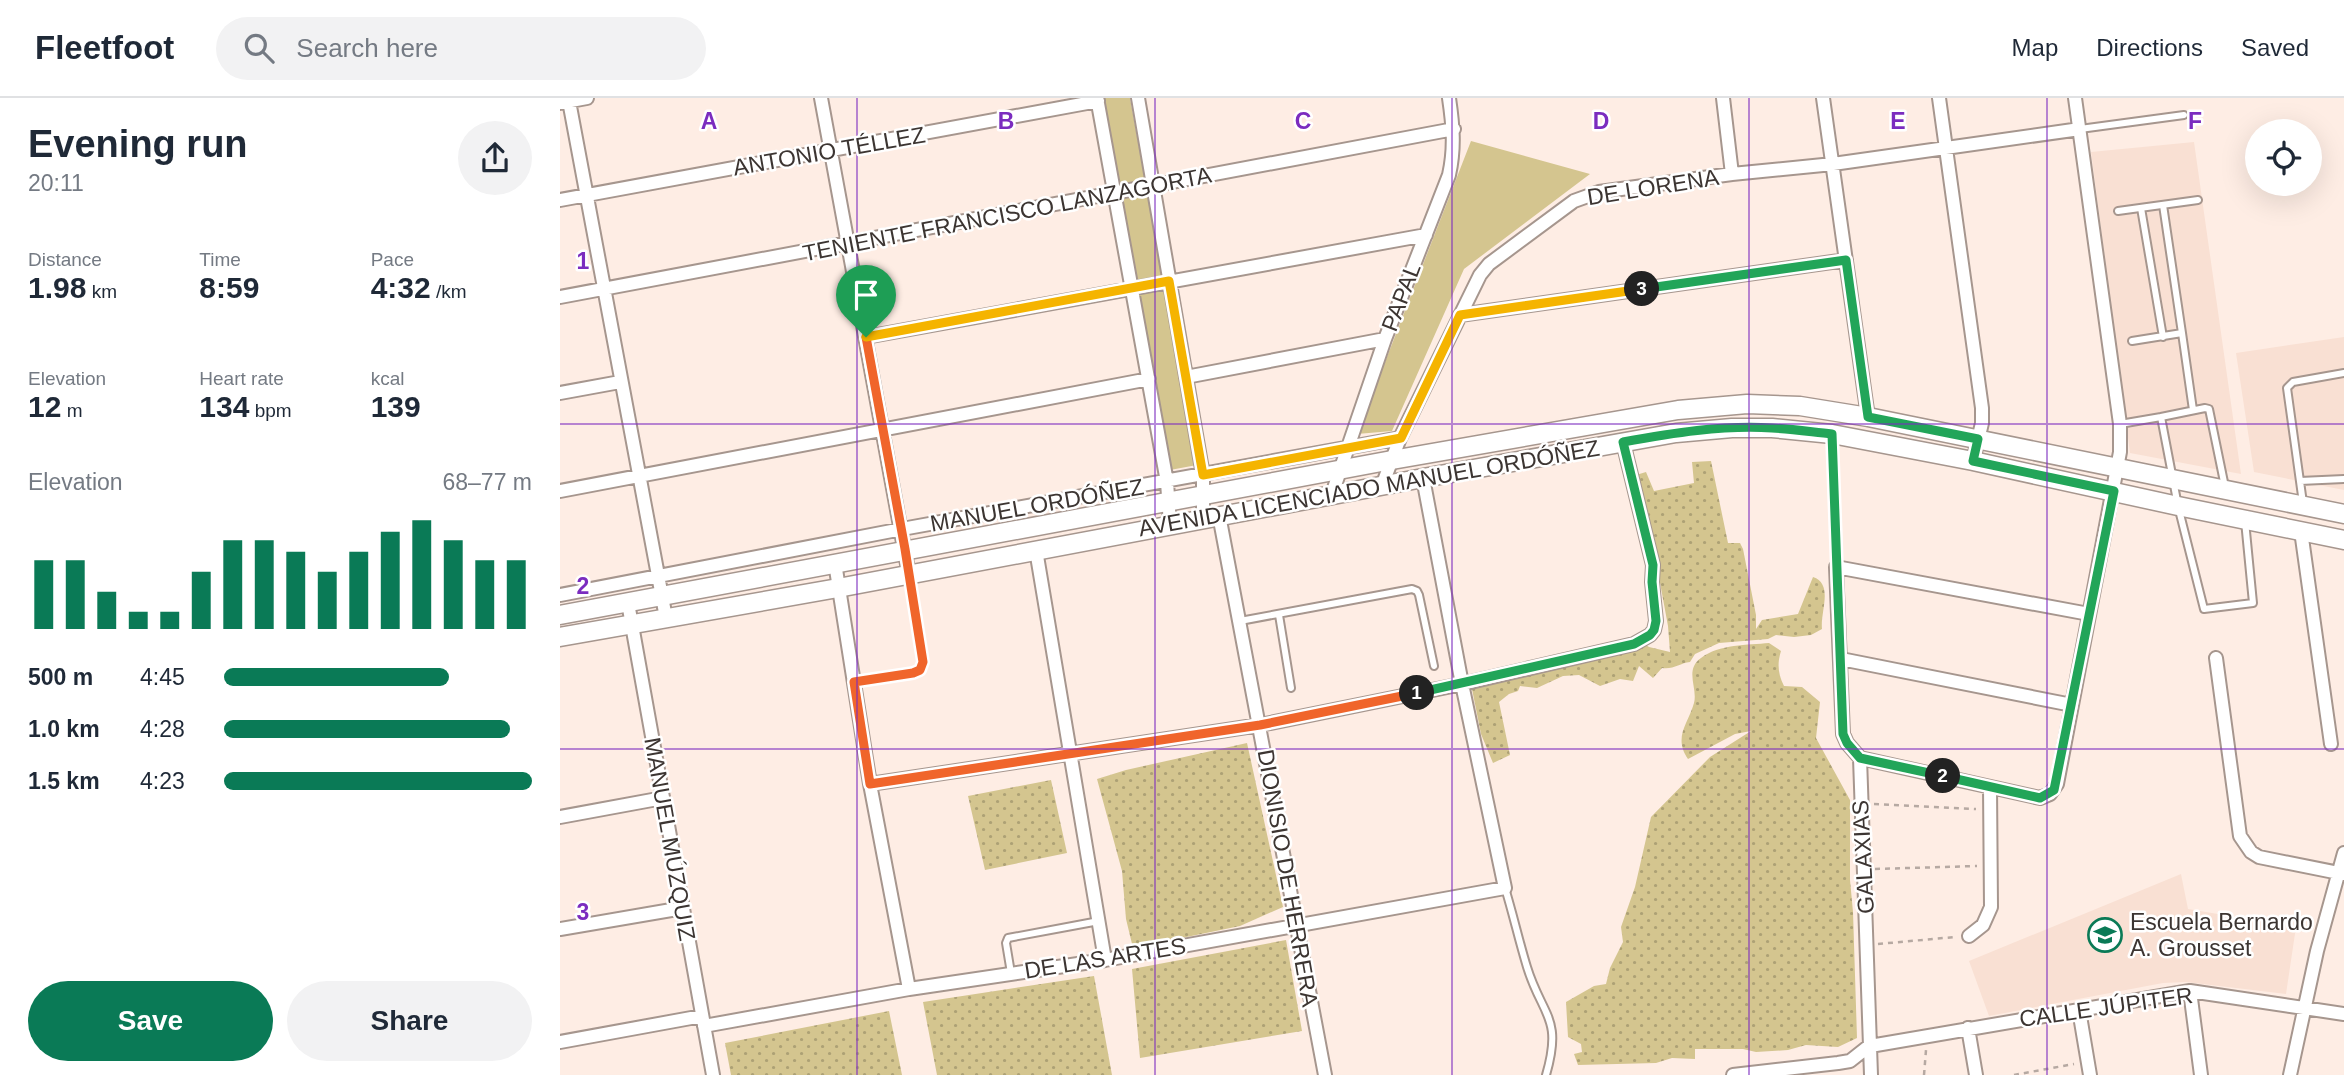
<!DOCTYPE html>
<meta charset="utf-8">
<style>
body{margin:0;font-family:Arial,sans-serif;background:#f2f2f3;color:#1f2937;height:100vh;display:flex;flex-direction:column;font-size:26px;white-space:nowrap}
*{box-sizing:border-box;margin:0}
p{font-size:23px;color:#747a83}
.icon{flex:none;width:38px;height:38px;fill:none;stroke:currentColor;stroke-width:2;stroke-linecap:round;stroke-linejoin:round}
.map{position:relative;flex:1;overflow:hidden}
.side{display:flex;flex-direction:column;background:#fff;width:560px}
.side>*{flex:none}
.fabs{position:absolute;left:1685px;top:21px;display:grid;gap:14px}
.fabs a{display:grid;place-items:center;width:77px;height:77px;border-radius:50%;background:#fff;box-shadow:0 7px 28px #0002;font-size:35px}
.pin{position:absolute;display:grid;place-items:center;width:60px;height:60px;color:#fff;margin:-72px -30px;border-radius:50% 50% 50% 0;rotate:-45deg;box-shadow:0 0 7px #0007}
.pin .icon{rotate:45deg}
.km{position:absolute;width:35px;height:35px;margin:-18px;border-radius:50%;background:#222;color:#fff;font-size:19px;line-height:35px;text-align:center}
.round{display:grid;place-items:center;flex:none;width:74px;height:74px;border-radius:37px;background:#f2f2f3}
.summary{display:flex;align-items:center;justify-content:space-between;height:119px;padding:0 28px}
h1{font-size:38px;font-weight:800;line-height:52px}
.metrics{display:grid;grid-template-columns:repeat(3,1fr);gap:10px;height:119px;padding:7px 28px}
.metrics div{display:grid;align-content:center}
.metrics b{font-size:30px;font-weight:800}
.metrics small{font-size:19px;font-weight:400}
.metrics p{font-size:19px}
.chart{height:196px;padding:14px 28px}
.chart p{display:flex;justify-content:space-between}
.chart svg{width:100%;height:126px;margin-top:7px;stroke:#0a7a56;stroke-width:6}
.primary-button{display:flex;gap:14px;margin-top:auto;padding:14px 28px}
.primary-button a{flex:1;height:80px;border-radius:42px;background:#0a7a56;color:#fff;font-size:28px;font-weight:800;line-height:80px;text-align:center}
.primary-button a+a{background:#f2f2f3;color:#1f2937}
ul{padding:0 28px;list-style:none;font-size:23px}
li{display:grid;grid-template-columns:112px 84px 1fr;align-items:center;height:52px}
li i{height:18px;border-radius:9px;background:#0a7a56}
header{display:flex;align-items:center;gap:42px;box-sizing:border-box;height:98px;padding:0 35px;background:#fff;border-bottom:2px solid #e0e1e3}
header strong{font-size:33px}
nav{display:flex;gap:38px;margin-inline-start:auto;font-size:24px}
.search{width:490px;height:63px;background:#f2f2f3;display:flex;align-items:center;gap:18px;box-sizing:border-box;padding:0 24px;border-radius:38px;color:#747a83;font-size:26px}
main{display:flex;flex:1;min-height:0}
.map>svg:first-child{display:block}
</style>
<header>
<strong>Fleetfoot</strong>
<div class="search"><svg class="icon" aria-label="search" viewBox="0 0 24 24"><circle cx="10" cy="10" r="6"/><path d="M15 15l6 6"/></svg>Search here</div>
<nav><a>Map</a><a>Directions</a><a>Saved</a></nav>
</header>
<main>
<section class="side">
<div class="summary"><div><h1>Evening run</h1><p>20:11</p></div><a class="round"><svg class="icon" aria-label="share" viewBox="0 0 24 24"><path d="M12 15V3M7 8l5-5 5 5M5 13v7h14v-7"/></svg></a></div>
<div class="metrics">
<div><p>Distance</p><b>1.98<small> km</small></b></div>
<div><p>Time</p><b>8:59</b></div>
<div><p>Pace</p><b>4:32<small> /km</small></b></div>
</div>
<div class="metrics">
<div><p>Elevation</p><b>12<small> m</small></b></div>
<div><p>Heart rate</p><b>134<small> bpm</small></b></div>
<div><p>kcal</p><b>139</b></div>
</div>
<div class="chart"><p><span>Elevation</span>68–77 m</p>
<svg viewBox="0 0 160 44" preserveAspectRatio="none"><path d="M5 44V20M15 44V20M25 44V31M35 44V38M45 44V38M55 44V24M65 44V13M75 44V13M85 44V17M95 44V24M105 44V17M115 44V10M125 44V6M135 44V13M145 44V20M155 44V20"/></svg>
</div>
<ul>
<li><b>500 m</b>4:45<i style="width:73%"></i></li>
<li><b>1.0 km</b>4:28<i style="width:93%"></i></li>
<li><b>1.5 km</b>4:23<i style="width:100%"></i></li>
</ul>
<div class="primary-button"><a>Save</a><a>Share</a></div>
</section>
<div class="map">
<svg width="1784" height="977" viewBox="0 0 1784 977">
<defs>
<pattern id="grass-dots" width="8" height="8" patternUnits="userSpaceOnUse" patternTransform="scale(1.75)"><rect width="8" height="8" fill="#d4c58f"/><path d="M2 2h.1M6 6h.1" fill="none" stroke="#ada175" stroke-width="1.8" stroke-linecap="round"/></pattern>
</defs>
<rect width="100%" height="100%" fill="#feede4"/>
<path fill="#f9e0d3" d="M1634,44L1681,376L1570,355L1531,54Z
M1784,239V392L1694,374L1676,255Z
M1621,776L1628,811L1736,829L1726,896L1626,884L1603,885L1429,918L1409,863Z"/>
<path fill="url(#grass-dots)" d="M1151,363L1168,445H1180L1183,451L1196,517V531L1202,522L1238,516L1253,479C1274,486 1260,514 1262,531L1251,537L1234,539L1216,537L1208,541L1159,545L1135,556L1130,564C1120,565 1113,572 1102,570L1093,580L1079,568L1073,583L1060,581L1040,588L1019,577L1003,578L977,590L960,588L958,593L949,596L939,604L950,657L933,665L921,636L911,586L1082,544L1089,549L1110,554L1108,528L1093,447L1076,377L1086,374L1094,393L1134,385L1132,364Z
M1209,545L1221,553C1217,566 1218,576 1224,588L1242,589L1260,604L1256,640L1290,702V782L1293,814L1297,940L1278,949L1246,947L1228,952L1196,954L1183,951H1135V961L1112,960L1096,965L1018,967L1014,956L1022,954L1021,946L1008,939L1006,904L1034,888L1046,886L1050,870L1063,844L1061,829L1075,789L1091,719L1150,659L1191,633L1175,636L1128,661C1113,639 1128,626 1134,605C1138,590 1124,572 1141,560C1159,546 1188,547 1209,545Z
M687,645L723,809L680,828L573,850L566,821L562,773L537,681L566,672Z
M491,682L507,755L425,772L408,698Z
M726,842L742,933L580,960L572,871Z
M534,878L552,977H377L363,904Z
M329,913L342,977H171L165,945Z"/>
<path fill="#d4c58f" d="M541,0H570L637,367L610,372Z
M911,43L1030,76L904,171L832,333L797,336Z"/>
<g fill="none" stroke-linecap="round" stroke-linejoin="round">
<g stroke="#a6968e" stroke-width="10">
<path id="service" d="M1520,31L1624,17
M1581,110L1603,239
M1558,113L1638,102
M1622,235L1633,312
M1572,243L1622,235L1603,107
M1560,326L1601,319
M1740,383L1784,381
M1665,389L1649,311L1645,310L1601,319L1618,408L1644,511L1693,505L1685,423
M1743,405L1727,290L1733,284L1784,275
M719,517L731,590
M680,523L852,491L857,493L859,497L874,568
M294,584L353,575L360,571L363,564L349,479
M945,790C953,816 959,843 967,869C982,918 1003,919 986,977
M451,875L446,845L448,840L539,823"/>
</g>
<g stroke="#a6968e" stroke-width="16">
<path id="minor" d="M261,0L349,477
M537,0L607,384L610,426
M578,0L643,377V420
M1163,0L1172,76
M1263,0L1308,319
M1379,0L1422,310V325L1413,363
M9,3L106,520
M0,5L27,0
M0,102L538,3
M0,199L894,31
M900,217L1286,162
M306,239L866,137
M626,279L825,241
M0,295L60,284
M822,388L840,340L920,177L929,166L1014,103L1039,94L1172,76L1273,66L1520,31
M0,393L589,281
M772,396L825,241L889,77C895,50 893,27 889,0
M659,417L765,977
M1741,433L1771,646
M476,452L545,862
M275,465L310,686L349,891
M0,497L342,431L840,340
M68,505L153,977
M1656,560L1680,738L1691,754L1699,759L1784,776
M1281,561L1512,607
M1300,660L1480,700L1490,696L1497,686L1560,354V326L1515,0
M310,686L700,627L902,586L1074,546L1090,537L1094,532L1096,523L1092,484L1093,467L1063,344
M0,719L103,700
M0,831L123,810
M1409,838L1423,827L1431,809L1430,689
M1630,893L1641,977
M1519,912L1530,977
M144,928L349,891L545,862L945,790L902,586L863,380
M1408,930L1416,977
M0,944L142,918
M1173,977L1278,965L1290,963L1309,948L1316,947L1630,893L1784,916
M1311,977L1300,660L1287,645L1283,636L1276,469L1529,516
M1730,977L1757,853L1784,755"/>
</g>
<g stroke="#a6968e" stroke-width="21">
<path id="secondary" d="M0,517L832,362L1118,312L1187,306L1240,308L1308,319L1784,416
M0,539L278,490L863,380L1116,335L1172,330H1212L1272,336L1413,363L1618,408L1784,442"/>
</g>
<path stroke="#b6a9a2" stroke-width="2.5" stroke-dasharray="5 5" stroke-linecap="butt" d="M1272,353L1275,455
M1314,706L1416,711
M1315,771L1417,768
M1318,846L1395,839
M1364,977L1366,952
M1454,977L1514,966"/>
<use href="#service" stroke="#fff" stroke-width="6"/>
<use href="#minor" stroke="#fff" stroke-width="12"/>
<use href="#secondary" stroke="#fff" stroke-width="18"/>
</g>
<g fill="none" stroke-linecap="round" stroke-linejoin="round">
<g stroke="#fff" stroke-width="14">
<path id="split-1" d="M306,239L345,451L363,564L360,572L353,575L294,584L310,686L700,627L857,595"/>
</g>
<g stroke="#fff" stroke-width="14">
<path id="split-2" d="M857,595L1074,546L1090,537L1094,532L1096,523L1092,484L1093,467L1063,344C1112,335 1162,327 1212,330C1232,331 1252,334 1272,336L1283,636L1287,645L1300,660L1383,678"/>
</g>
<g stroke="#fff" stroke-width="14">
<path id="split-3" d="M1082,191L1286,162L1308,319L1418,341L1413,363L1554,393L1494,692L1480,700L1383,678"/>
</g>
<g stroke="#fff" stroke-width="14">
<path id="split-4" d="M306,239L609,183L643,377L841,340L900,217L1082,191"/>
</g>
<use href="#split-1" stroke="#f0652b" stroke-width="9"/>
<use href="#split-2" stroke="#22a559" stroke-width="9"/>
<use href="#split-3" stroke="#22a559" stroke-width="9"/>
<use href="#split-4" stroke="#f5b400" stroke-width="9"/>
</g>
<path fill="none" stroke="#7b2cbf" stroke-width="2" stroke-opacity="0.55" d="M297,0V977M595,0V977M892,0V977M1189,0V977M1487,0V977M0,326H1784M0,651H1784"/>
<defs>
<g id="school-ring" transform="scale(1.75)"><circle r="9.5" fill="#fff" stroke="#0a7a56" stroke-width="1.5"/><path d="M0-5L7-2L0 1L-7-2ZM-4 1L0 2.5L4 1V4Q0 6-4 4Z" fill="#0a7a56"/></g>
</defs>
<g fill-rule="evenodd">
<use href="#school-ring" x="1545" y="837"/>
</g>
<g text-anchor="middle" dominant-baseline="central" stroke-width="5" stroke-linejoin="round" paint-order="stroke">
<g font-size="23" fill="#3c3532" stroke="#fff">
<text transform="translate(269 53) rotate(-10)">ANTONIO TÉLLEZ</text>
<text transform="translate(1093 89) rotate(-9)">DE LORENA</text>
<text transform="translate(447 116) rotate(-11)">TENIENTE FRANCISCO LANZAGORTA</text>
<text transform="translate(841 199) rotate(-69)">PAPAL</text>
<text transform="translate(809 390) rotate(-10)">AVENIDA LICENCIADO MANUEL ORDÓÑEZ</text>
<text transform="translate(477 407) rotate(-10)">MANUEL ORDÓÑEZ</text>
<text transform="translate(110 741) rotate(80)">MANUEL MÚZQUIZ</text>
<text transform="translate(1303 759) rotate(-93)">GALAXIAS</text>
<text transform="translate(728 780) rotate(80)">DIONISIO DE HERRERA</text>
<text transform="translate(545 860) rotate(-9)">DE LAS ARTES</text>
<text transform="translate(1546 909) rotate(-8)">CALLE JÚPITER</text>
</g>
<g font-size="23" fill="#3c3532" stroke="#fff" text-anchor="start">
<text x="1570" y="824">Escuela Bernardo<tspan x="1570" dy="26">A. Grousset</tspan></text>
</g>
</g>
<g font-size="23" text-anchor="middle" font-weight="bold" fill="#7b2cbf" stroke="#fff" stroke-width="5" stroke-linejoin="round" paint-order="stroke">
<text x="149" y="31">A</text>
<text x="446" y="31">B</text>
<text x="743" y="31">C</text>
<text x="1041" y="31">D</text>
<text x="1338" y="31">E</text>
<text x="1635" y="31">F</text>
<text x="23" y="171">1</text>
<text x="23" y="496">2</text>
<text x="23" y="822">3</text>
</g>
</svg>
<div class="fabs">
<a><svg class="icon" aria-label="locate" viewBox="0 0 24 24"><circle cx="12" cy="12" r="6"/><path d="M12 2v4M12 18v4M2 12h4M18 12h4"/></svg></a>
</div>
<div class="pin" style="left:306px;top:239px;background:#1e9e55"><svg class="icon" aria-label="arrive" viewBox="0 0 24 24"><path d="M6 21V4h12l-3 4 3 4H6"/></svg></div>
<b class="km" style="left:857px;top:595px">1</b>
<b class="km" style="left:1383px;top:678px">2</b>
<b class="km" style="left:1082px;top:191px">3</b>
</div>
</main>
